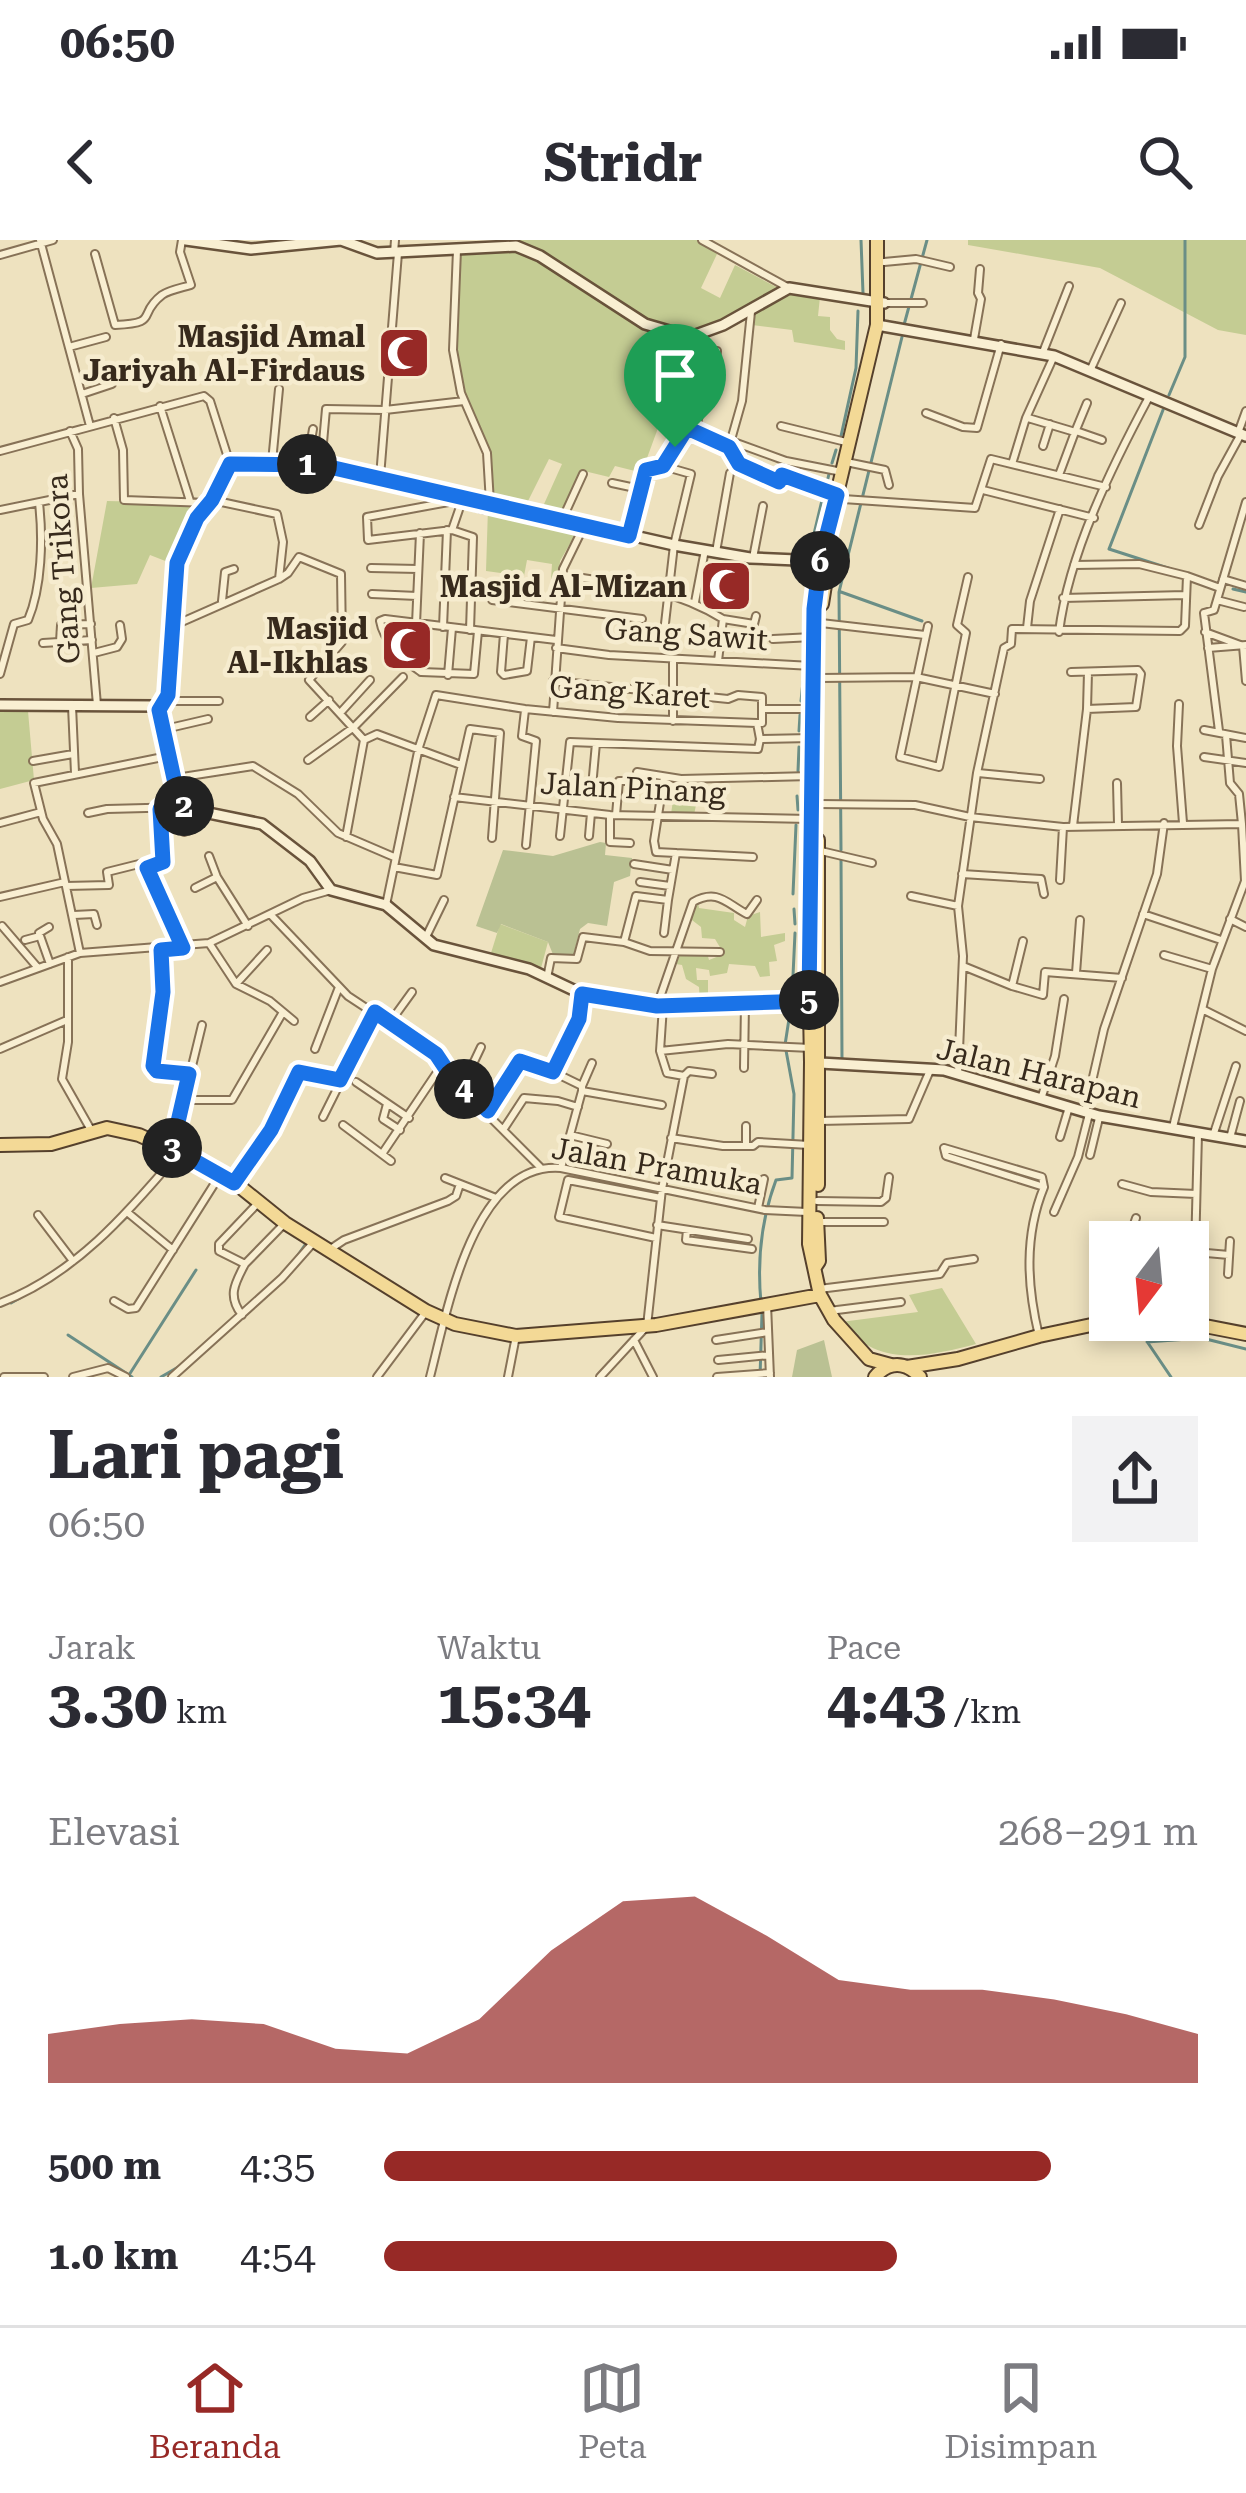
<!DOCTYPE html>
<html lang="id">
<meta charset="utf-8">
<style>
body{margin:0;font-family:"Roboto Serif",serif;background:#f2f2f3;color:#2b2b33;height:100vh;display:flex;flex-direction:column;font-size:45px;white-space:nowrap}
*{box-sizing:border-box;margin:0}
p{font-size:39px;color:#7c7c81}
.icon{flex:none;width:66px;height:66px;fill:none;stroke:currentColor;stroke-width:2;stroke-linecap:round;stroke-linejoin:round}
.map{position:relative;height:1137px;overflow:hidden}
.drawer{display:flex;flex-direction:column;background:#fff;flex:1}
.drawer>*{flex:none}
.needle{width:78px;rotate:196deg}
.tools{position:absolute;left:1089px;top:981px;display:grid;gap:24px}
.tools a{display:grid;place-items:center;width:120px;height:120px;border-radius:0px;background:#fff;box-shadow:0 6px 18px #0003;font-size:60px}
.pin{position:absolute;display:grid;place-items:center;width:102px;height:102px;color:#fff;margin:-123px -51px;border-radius:50% 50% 50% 0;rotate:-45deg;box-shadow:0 0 12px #0007}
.pin .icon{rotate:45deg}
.km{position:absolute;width:60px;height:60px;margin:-30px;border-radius:50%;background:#222;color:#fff;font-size:33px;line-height:60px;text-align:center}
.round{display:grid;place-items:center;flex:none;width:126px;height:126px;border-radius:0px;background:#f2f2f3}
.head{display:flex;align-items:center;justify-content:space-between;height:204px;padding:0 48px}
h1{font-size:66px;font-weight:700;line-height:90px}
.metrics{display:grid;grid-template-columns:repeat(3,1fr);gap:18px;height:204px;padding:12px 48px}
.metrics div{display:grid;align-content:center}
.metrics b{font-size:60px;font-weight:700}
.metrics small{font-size:33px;font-weight:400}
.metrics p{font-size:33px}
.chart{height:336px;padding:24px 48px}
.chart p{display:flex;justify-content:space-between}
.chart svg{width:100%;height:216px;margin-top:12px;fill:#972926;opacity:.7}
ul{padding:0 48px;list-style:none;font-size:39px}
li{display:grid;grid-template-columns:192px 144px 1fr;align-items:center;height:90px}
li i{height:30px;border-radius:15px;background:#972926}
.status{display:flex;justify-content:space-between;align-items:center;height:84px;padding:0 60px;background:#fff;direction:ltr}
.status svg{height:33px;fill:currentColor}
header{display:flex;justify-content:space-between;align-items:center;height:156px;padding:0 48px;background:#fff;font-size:54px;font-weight:700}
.tab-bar{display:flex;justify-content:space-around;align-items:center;height:168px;border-top:3px solid #e1e1e2;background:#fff;font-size:33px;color:#7c7c81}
.tab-bar a{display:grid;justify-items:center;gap:6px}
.tab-bar .active{color:#972926}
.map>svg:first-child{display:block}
</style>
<div class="status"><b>06:50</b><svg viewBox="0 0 49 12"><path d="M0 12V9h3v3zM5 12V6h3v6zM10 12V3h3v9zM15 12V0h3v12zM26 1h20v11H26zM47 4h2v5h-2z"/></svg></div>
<header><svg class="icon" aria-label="back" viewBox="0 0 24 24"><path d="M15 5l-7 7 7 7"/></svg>Stridr<svg class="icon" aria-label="search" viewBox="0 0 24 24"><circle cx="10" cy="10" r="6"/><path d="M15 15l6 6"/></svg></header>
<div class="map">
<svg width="1246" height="1137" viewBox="0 0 1246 1137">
<rect width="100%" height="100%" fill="#eee2bf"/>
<path fill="#c4cc93" d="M514,0H697L717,14L701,48L720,58L735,25L780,49C754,64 717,94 686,94C636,93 566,14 514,0Z
M968,0H1246V95L1218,90L1100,28L968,5Z
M522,10L670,95L658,143L686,150L680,169L667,165L647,178L657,182L658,188L643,229L639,232L615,226L609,237L580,230L560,277L540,273L562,224L549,219L524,269L493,260L489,207L463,150L458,123L454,93L459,13Z
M796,52L820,57L818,76L830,77V90L837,99L845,101V110L794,102L792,90L752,85L755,70Z
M107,261L194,263L205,265L173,324L150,315L137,344L91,348Z
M488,268L579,288L560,321L559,340L551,339L552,324L527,320L524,336L486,331Z
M0,470L28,471L34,540L0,549Z
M683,540H698V554H717L718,566L696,565L694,575L671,574L675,547Z
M698,662L699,668L734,673V680L745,687L748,676L760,672L761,697L785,693V701L774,705L777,721L769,722L770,736L760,737L755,726L729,724L727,733L710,736L709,730L696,728L697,740H708V762H700L699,747L686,739L682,725L676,724L680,715L707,713L709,720L724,714L715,699L702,698L701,687L688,677Z
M500,684L548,702L541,728L491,713Z
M942,1048L976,1104C926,1117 877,1128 841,1082L918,1072L909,1055Z"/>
<path fill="#bac193" d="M600,602L606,603L605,615L632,618L630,636L614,642L607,686L588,683L580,689L573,717H554L548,702L501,684L497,693L476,686L503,610L553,616Z
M824,1100L832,1137H792L797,1110Z"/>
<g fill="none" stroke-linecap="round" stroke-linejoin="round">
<path stroke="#6a8e86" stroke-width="3" d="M861,0L863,53
M904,85L927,0
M1169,155L1185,117V0
M1163,170L1109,309L1171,329
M841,196L856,128L858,71
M832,223L836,210
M826,246L829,234
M1233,349L1246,352
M841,352L922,381
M806,393L808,319L823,256
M804,421L805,403
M801,461L803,442
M799,491L800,475
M798,531L799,507
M797,556L798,570
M841,610L839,352L902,97
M841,617L842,819
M793,654L796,585
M794,669L795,684
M792,757L795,693
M1171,893L1246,906
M97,1005L129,975
M296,1018L307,1002
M11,1063L25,1055
M761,1063C757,1021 761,980 776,940L792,938L794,854L785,805L791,766
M68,1095L132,1137
M1147,1102L1202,1098L1246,1109
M1148,1103L1171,1137
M129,1135L196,1030
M161,1137L180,1126
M760,1137L762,1073"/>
<g stroke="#877257" stroke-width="10">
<path id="street" d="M40,0L90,186
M702,0L789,48
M457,10L453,110L461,153L487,213L490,263
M394,13L395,0
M95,14L115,85C161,83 136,75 162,55C169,50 181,48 191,45L180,12L182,0
M0,15L53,0
M884,22L916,19L950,27
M884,63H923
M751,72L742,161L729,207L739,224L779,242L782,235L837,255
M974,99L981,59L978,53L980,29
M69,107L106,97
M1043,112L1069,46
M1090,131L1121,63
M82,154L112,144L107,129
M160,166L190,261
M926,173L963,187L977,188L1001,104
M114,178L123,210L124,260L209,263
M1028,178L1075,192L1087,163
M781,186L846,202
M70,191L78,209L79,254L97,465
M1076,191L1102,200
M695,192L708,136L715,131L717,111
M1238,193L1246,171
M731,201L786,221L842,232
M1043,206L1050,184
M0,211L204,156L210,161L230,224
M272,222L279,149
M851,223L885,230L889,245
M307,224L313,189
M1012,224L1026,178L1054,116
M321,225L326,169L385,170L464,161
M1059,235L1075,192
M380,237L398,13
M612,243L640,249
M983,250L1094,278
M843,259L975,268L991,219L1106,247
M212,260L277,274L283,302L279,339
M0,270L79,254
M562,280L583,234
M1199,285L1218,236L1241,194
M452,290L462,261
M629,295L646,230L663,226L687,188L729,207
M716,312L730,233
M753,318L763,266
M371,328L418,329
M562,335C622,344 671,347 723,379L718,421
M1187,336L1220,348
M1223,339L1246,346
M372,354L417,356
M1063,358L1185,355
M492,360L642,379
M1217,360L1244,367
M222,361L225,332L234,329
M695,362L705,310
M1204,373L1214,370L1246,262
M1204,373L1219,491
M723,379L754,384L756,376
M821,383L925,395
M416,384L420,293
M175,385L279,339L288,333L299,317L341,334L342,402L309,440L364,500L346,597
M426,385L421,432C405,421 383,401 380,381L385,379L556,400
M928,386L900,517L939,527L966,393L957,385L968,337
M443,387L447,290
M1027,388L1030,361L1060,269
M470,390L473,297L452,290L368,300L367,277L454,261L485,270L487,263
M1059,392C1069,313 1112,226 1149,157
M1205,392L1243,406
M504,394L501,432L504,435L527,431L531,397
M773,399L813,397
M663,401L674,305L691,234L663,226
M60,402L61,385L91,384
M43,403L92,400
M1243,406L1246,441
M556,408L609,415L812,426
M1208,408L1246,405
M94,413L117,407L122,399L120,385
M421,432L474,434L478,391
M1071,432L1138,430L1141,434L1136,467L1087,469L1073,586
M0,434L14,384L28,380C42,347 43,298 39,263
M448,435L452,388
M820,438L916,437L995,454
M553,441L728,459L738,455L762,457V483H758
M166,461H219
M1179,464L1177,506L1183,583
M72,466L75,533
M763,469H811
M1087,469L1088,432
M525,470L522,496L536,501L526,605
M341,472L370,440
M553,472L563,329L584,286
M310,477L329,460
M673,481V419
M165,489L208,479
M1204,490L1246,498
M1226,495L1230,543L1239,554L1242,584
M364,500L377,494L461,525
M1204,517L1246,523
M308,520L354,487L403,437
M33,521L73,514
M637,532L681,539L811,536
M978,533L1040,539
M176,538L253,526L298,554L338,593L394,617
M1117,543L1118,584
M565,545L592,547L596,503
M454,557L610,575L809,579
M818,564L915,565L970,577L1063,587L1242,584L1245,641L1212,729L1173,887
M88,573L107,569L185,567
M610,575V602L630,603
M616,575L619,541H627
M0,583L41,572
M184,592L195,588L199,571
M560,596L570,502L758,509L760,499
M589,596L591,573
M821,611L872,623
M676,613L753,617
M209,616L217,637L248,686
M634,624L673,630
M394,627L437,635L470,489L500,493L492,598
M147,628L163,622L160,569
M962,634L1041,639L1044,654
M1060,640L1063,587
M640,642L670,646
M66,646L109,645L107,632L143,623L183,708
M195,648L217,637
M911,656L958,666
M0,657L65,642
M386,665L419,507L436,455L525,469L618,478L757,483L760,499L811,498
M270,674L348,756L436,814L451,838L540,927
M1143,674L1221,700
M74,675L94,674L97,685
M1230,679L1246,687
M2,686L38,728
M49,687L39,693L50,724
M664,693L668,660
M425,699L444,660
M25,700L40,696
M1023,701L1012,746L1043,755L1045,732L1122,738
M624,702L650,711L720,712
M209,703L236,744L270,761L294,781
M161,709L163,752L153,827L157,831L189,834
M80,713L57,604L43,579L34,543L168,516
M1164,715L1212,729
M68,717V802L62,839L91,890
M963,726L1012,746
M1076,733L1080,680
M547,738L551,718L577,719L583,697L624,702L636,656L668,660L676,613L656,612L654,601L664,537
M0,742L80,713L209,703L303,658L331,650
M237,743L267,710
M657,766L693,662C718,648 727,664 747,674L757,660
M1204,770L1246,791
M391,781L412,752
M0,809L67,780
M315,809L339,747
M660,811L728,804L811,808
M744,828L745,763
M553,832L579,779L582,754
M958,834L963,716L958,666L977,533L1004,408L1011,404L1012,389L1180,391L1185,386L1187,336L1139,324L1074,325
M684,836L689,831L712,834
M356,842L409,878
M582,846L592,823
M462,847L481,807
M1041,859L1055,816L1064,759
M183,860H232L283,772
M387,864L383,879L400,890
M488,871L520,821L539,825L582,846V851
M1085,872L1104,789L1157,634L1164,583
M323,877L375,773
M820,881L909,879L931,828
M343,885L391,921
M505,887L524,858L558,861L578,867
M570,895L607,904
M1213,896L1236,826
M1060,897L1069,867
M671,898L723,906H753L758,902L809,905
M1230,898L1240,861
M746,906V886
M172,908L202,785
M944,908L1042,937L1044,947L946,916Z
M382,914L442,825
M1090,915L1099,878
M561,928L582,851L662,865
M445,938L496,958
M234,943L271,890L299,832L341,840
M1122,944L1151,952L1196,954
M817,961L881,962L886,958L889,937
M258,963L219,1004V1011L245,1024L283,985
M758,968L764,939
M127,972L173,1010
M1054,972L1078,917L1089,874
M38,975L73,1021
M817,982H884
M657,985L748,999
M687,990L686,1000L752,1009
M656,998L559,977L568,940L661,958
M1128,1002L1136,978
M329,1010L344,1000L448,961L456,956L460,944
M1195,1012L1229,1015
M1228,1034L1230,1001
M819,1049L940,1034L947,1023L974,1019
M114,1061L128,1069L136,1068L220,935
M0,1063C74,1035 127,974 177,915
M767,1064L770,1137
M829,1071L901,1062
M242,1075C227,1056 235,1043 245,1024
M1188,1076L1195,1012L1198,894
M1039,1096C1027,1046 1024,996 1044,947
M634,1100L653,1137
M716,1100L768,1092
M718,1120L769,1115
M4,1137H44
M73,1137L108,1128L126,1137
M172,1137L282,1038L313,1003
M377,1137L425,1073
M430,1137C447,1072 473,921 561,928L765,970L807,972
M508,1137L516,1096
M600,1137L647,1086L662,949L684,836L667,833L660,811L663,766
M717,1137L770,1133"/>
</g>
<g stroke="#69533b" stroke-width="14">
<path id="secondary" d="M186,0L251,9L341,0L377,13L516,6L540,16L645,84L690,97L723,85L789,48L884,63
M877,85L1054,116L1246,196
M0,465L155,466L159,470L181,563L189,569L262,584L310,621L331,650L386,665L434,705L529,729L582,754L638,766L809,761
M159,470L168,455L177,324L197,278L212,260L230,224L321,225L674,305L750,318L820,321
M820,823L944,830L1099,876L1246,901"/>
</g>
<g stroke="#55402c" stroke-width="16">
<path id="primary" d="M877,0V85L816,342L808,662L811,822L809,1004L820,1055L834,1080L869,1119L891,1125
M822,364L831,307
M0,905L51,904L107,888L139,895L203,924L239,946L285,983L426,1071L455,1084L516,1096L656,1085L820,1055
M818,945V600
M815,1027L819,1021L817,978
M1174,1080L1246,1094
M907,1127L958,1119L1039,1096L1115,1080
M875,1137C888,1121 906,1121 920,1137"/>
</g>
<use href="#street" stroke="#f9efd2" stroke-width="6"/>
<use href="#secondary" stroke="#f9efd2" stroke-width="9"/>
<use href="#primary" stroke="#f3d996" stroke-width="12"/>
</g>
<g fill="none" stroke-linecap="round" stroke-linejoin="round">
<g stroke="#fff" stroke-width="24">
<path id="route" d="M687,188L729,207L739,224L779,242L782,235L837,255L820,321L814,369L809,761L657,766L582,754L579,779L553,832L520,821L488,871L452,838L436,814L375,772L340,840L299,832L271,890L234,943L172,908L189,834L157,831L153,826L163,752L161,710L183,708L147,628L163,622L160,569L185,567L178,557L159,470L168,455L177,323L197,278L212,260L230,224L321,225L629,296L646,230L663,226Z"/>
</g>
<use href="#route" stroke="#1a73e8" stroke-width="15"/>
</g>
<defs>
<g id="mosque-square" transform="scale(2.7)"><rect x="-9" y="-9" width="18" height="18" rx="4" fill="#972926" stroke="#f6eccf"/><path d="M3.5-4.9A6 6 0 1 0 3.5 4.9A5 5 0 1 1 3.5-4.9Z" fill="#fff"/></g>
</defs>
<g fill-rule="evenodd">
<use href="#mosque-square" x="404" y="113"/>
<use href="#mosque-square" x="726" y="346"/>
<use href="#mosque-square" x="407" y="405"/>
</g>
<g text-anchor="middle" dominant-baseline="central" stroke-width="9" stroke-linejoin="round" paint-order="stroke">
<g font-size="30" font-weight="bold" fill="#372a1c" stroke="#f6eccf" text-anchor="end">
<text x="365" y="96">Masjid Amal<tspan x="365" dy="34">Jariyah Al-Firdaus</tspan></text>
<text x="687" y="346">Masjid Al-Mizan</text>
<text x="368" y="388">Masjid<tspan x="368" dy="34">Al-Ikhlas</tspan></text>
</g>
<g font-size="30" fill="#372a1c" stroke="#f6eccf">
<text transform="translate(63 329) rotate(-94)">Gang Trikora</text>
<text transform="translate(686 394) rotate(4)">Gang Sawit</text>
<text transform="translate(630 452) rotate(4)">Gang Karet</text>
<text transform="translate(633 548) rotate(3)">Jalan Pinang</text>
<text transform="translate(1039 833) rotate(14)">Jalan Harapan</text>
<text transform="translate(657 926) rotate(10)">Jalan Pramuka</text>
</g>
</g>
</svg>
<div class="tools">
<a><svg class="needle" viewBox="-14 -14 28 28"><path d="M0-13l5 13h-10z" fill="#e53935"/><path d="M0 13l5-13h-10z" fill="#7c7c81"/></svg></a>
</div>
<div class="pin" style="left:675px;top:207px;background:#1e9e55"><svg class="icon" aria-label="arrive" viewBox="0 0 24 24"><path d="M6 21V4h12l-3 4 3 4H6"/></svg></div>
<b class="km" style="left:307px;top:224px">1</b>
<b class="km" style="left:184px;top:566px">2</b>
<b class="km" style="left:172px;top:908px">3</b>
<b class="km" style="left:464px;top:849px">4</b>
<b class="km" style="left:809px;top:760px">5</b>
<b class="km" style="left:820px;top:321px">6</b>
</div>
<section class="drawer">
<div class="head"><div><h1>Lari pagi</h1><p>06:50</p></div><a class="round"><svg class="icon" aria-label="share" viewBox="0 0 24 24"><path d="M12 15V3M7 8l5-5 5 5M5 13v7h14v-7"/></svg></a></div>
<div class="metrics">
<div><p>Jarak</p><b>3.30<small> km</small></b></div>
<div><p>Waktu</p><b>15:34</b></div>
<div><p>Pace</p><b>4:43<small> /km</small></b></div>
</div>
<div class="chart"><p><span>Elevasi</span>268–291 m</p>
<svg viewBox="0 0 160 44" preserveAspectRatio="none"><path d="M0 44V34L10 32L20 31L30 32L40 37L50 38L60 31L70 17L80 7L90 6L100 14L110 23L120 25L130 25L140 27L150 30L160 34V44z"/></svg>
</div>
<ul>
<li><b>500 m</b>4:35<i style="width:82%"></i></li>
<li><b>1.0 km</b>4:54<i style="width:63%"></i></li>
</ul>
</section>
<nav class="tab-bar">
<a class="active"><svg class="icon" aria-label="home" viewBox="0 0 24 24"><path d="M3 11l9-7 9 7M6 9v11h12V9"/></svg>Beranda</a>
<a><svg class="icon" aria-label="map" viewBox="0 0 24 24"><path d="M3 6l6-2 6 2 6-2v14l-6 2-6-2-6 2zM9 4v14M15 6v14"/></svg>Peta</a>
<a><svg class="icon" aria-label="saved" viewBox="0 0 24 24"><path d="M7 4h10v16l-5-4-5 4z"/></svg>Disimpan</a>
</nav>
